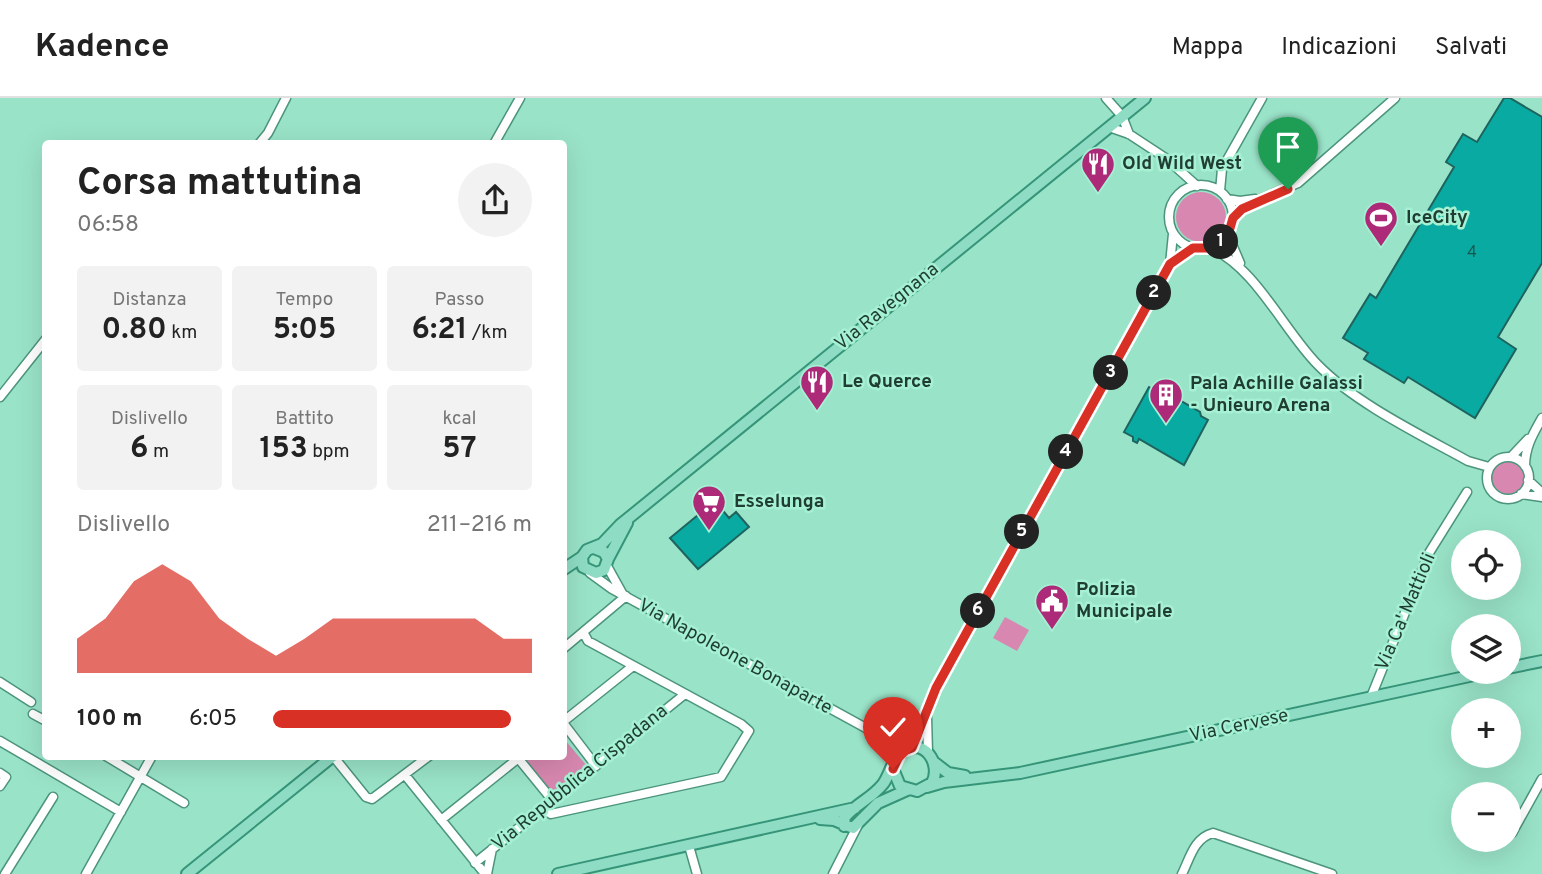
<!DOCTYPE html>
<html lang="it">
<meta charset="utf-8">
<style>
body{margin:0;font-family:Overpass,sans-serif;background:#f2f2f2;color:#222;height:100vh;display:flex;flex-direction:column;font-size:26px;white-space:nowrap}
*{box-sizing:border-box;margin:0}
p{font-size:23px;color:#767676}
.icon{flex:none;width:38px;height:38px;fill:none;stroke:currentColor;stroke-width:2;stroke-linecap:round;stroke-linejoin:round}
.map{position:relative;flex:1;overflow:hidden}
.details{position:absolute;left:42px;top:42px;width:525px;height:620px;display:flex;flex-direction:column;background:#fff;border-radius:7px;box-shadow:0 7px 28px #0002}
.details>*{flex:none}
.tools{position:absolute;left:1451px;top:432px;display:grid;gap:14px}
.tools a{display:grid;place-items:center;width:70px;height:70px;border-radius:50%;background:#fff;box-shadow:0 7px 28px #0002;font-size:35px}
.pin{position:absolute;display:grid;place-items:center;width:60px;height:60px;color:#fff;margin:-72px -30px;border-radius:50% 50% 50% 0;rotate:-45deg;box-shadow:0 0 7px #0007}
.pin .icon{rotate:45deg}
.km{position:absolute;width:35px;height:35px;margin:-18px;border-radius:50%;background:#222;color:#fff;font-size:19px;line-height:35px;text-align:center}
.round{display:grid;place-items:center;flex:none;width:74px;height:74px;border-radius:37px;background:#f2f2f2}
.head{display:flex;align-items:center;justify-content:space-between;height:119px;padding:0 35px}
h1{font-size:38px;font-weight:700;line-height:52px}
.figures{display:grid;grid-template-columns:repeat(3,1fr);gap:10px;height:119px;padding:7px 35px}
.figures div{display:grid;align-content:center;border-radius:7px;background:#f2f2f2;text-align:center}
.figures b{font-size:30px;font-weight:700}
.figures small{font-size:19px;font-weight:400}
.figures p{font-size:19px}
.chart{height:196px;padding:14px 35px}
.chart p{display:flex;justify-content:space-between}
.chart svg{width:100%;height:126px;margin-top:7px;fill:#d93025;opacity:.7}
ul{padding:0 35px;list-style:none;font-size:23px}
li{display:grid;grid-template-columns:112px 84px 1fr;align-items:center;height:52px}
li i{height:18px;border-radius:9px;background:#d93025}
header{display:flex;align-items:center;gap:42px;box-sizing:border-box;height:98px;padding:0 35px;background:#fff;border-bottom:2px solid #e0e0e0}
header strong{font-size:33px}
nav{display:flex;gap:38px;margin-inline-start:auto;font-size:24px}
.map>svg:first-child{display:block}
</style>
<header>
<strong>Kadence</strong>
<nav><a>Mappa</a><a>Indicazioni</a><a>Salvati</a></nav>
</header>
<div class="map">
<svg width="1542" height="776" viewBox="0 0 1542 776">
<rect width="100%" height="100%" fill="#99e3c8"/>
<path fill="#d888b0" d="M1176 119a25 25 0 1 1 50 0a25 25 0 1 1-50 0Z
M1492 380a16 16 0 1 1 32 0a16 16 0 1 1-32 0Z
M1005,519L1029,532L1017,553L993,540Z
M564,641L587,668L550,697L526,662L531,658H564Z"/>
<path fill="#09aaa2" stroke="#1f635e" stroke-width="2" d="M1504,0H1510L1542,19V165L1498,239L1516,251L1475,320L1408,279L1404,285L1364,261L1368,255L1343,240L1370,196L1376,200L1454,69L1446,64L1463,36L1477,44Z
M1149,289L1158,294L1162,292L1200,314L1201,318L1208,322L1184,367L1139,341L1137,345L1133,343V339L1124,334Z
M715,403L729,420L736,414L749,429L698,471L670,440Z"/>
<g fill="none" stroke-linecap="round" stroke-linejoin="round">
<g stroke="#4c957c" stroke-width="11">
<path id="minor" d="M1106,0L1122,18L1129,36
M1109,29L1129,36L1167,61L1197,88
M259,46L268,35L286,0
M494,46L520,0
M1169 119a32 32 0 1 1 64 0a32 32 0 1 1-64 0Z
M1220,93L1222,71L1262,0
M1227,101L1240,103L1255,101
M1233,120L1249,106L1298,85L1395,0
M1228,137L1240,165
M1210,150C1255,168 1284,233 1318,267C1355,305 1421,337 1468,363L1489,369
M1170,166L1173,136
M0,299L46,241
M1511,359L1528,341
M1487 380a21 21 0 1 1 42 0a21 21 0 1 1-42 0Z
M1525,368C1525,349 1533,336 1542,320
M1528,382L1542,395
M1521,396L1542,399
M607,468L622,495
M590,475L612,491L906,652
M564,550L626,498
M0,584L31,604
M1371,599L1429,455L1467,394
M33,616L46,623
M927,619L928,655
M564,623L633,568
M564,626L596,668
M0,643L121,714
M912,650L936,590L1170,166L1193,150
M106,658L184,705
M333,658L366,699L372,701L429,658
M518,660L553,703
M0,675L6,679L0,688
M405,677L485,776
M543,711L551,716L721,679L749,633L741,626L588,543L583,534
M441,722L521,658
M1512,735L1542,681
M689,748L697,776
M475,765L685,596
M5,776L53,699
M86,776L152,658
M487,776L492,751
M833,776L858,727
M1182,776C1190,760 1194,740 1213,735L1332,776"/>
</g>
<g stroke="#369578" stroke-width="14">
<path id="major" d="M594,450L604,454L608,461L604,472L596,475L583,469L582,459L587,452L602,446L620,427L1145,0
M608,461L627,425
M564,471L582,459
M1508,570L1542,563
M935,665L948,675L965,678
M927,689L944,684L1020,675L1488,574
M820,721L834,722L853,730L878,705L907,692
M844,728L845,719C856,706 872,700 883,686C890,677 892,661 902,654C924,638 942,666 932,685L917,693L900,688L893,671
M187,776L333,658
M558,776L855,710"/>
</g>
<use href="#minor" stroke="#fff" stroke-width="8"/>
<use href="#major" stroke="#8edcc4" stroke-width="10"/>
</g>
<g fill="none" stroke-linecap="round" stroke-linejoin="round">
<g stroke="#fff" stroke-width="14">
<path id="route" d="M893,671L901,654L912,650L936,590L1170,166L1193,150H1210L1220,145L1228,137L1233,120L1242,111L1288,91"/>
</g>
<use href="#route" stroke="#d93025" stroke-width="9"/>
</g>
<defs>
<g id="restaurant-pin" transform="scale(1.75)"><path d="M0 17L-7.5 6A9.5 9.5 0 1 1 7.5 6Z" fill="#ac2a77" stroke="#a6f1d4"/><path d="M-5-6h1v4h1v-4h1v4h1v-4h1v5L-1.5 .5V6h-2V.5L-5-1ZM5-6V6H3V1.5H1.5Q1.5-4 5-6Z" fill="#fff"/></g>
<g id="stadium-pin" transform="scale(1.75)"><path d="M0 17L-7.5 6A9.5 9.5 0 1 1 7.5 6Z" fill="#ac2a77" stroke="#a6f1d4"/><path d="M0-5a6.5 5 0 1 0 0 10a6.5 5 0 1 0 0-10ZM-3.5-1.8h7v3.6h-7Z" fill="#fff"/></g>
<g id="building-pin" transform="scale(1.75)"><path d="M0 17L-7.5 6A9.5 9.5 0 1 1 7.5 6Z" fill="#ac2a77" stroke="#a6f1d4"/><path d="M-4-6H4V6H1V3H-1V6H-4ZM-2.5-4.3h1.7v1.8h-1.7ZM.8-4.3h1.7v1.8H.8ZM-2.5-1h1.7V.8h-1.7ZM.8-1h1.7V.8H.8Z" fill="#fff"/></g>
<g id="supermarket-pin" transform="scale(1.75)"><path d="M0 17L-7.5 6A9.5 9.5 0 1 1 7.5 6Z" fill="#ac2a77" stroke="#a6f1d4"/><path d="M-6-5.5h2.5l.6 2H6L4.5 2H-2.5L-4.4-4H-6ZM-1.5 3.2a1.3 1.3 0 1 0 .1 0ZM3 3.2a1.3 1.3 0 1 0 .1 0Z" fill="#fff"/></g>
<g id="civic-pin" transform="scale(1.75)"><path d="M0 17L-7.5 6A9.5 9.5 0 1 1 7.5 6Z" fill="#ac2a77" stroke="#a6f1d4"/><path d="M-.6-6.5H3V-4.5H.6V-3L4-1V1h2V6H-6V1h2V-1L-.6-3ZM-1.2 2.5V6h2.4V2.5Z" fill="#fff"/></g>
</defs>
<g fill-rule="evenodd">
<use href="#restaurant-pin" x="1098" y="66"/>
<use href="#stadium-pin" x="1381" y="120"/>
<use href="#restaurant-pin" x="817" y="284"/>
<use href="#building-pin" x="1166" y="297"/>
<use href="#supermarket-pin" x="709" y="404"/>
<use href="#civic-pin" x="1052" y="503"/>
</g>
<g text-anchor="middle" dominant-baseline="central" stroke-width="5" stroke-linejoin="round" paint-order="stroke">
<g font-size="16" fill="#1a584e">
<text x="1472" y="155">4</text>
</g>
<g font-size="19" font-weight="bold" fill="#1f3d32" stroke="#a6f1d4" text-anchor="start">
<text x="1122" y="66">Old Wild West</text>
<text x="1406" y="120">IceCity</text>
<text x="842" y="284">Le Querce</text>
<text x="1190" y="286">Pala Achille Galassi<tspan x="1190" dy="22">- Unieuro Arena</tspan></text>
<text x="734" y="404">Esselunga</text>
<text x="1076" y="492">Polizia<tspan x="1076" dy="22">Municipale</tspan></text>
</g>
<g font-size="19" fill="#1f3d32" stroke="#a6f1d4">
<text transform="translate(887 209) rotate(-39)">Via Ravegnana</text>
<text transform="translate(1406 514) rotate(-67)">Via Ca' Mattioli</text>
<text transform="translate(735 559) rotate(29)">Via Napoleone Bonaparte</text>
<text transform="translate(1239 628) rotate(-12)">Via Cervese</text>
<text transform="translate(580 680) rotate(-39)">Via Repubblica Cispadana</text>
</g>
</g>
</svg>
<div class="tools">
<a><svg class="icon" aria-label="locate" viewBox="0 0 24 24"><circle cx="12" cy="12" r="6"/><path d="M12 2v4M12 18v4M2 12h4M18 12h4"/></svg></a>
<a><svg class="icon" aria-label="layers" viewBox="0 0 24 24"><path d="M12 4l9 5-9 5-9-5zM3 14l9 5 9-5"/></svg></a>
<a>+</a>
<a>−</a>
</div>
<div class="pin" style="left:1288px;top:91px;background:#1e9e55"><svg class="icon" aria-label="arrive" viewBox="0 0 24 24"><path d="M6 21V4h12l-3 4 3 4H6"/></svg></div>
<div class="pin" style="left:893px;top:671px;background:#d93025"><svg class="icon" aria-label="check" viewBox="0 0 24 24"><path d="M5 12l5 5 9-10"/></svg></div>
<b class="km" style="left:1221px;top:144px">1</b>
<b class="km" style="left:1154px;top:195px">2</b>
<b class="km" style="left:1111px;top:275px">3</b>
<b class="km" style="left:1066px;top:354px">4</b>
<b class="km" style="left:1022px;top:434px">5</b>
<b class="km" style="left:978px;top:513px">6</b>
<section class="details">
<div class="head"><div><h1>Corsa mattutina</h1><p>06:58</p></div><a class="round"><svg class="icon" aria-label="share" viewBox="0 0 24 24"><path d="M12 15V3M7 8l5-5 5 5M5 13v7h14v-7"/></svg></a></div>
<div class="figures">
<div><p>Distanza</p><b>0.80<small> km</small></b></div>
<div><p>Tempo</p><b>5:05</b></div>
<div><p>Passo</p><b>6:21<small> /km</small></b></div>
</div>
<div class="figures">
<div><p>Dislivello</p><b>6<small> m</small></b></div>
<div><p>Battito</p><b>153<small> bpm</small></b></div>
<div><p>kcal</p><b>57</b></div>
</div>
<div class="chart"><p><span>Dislivello</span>211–216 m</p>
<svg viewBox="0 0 160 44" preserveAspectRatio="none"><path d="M0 44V32L10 25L20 12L30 6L40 12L50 25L60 32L70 38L80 32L90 25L100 25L110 25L120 25L130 25L140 25L150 32L160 32V44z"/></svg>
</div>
<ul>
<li><b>100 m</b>6:05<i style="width:92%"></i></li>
</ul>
</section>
</div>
